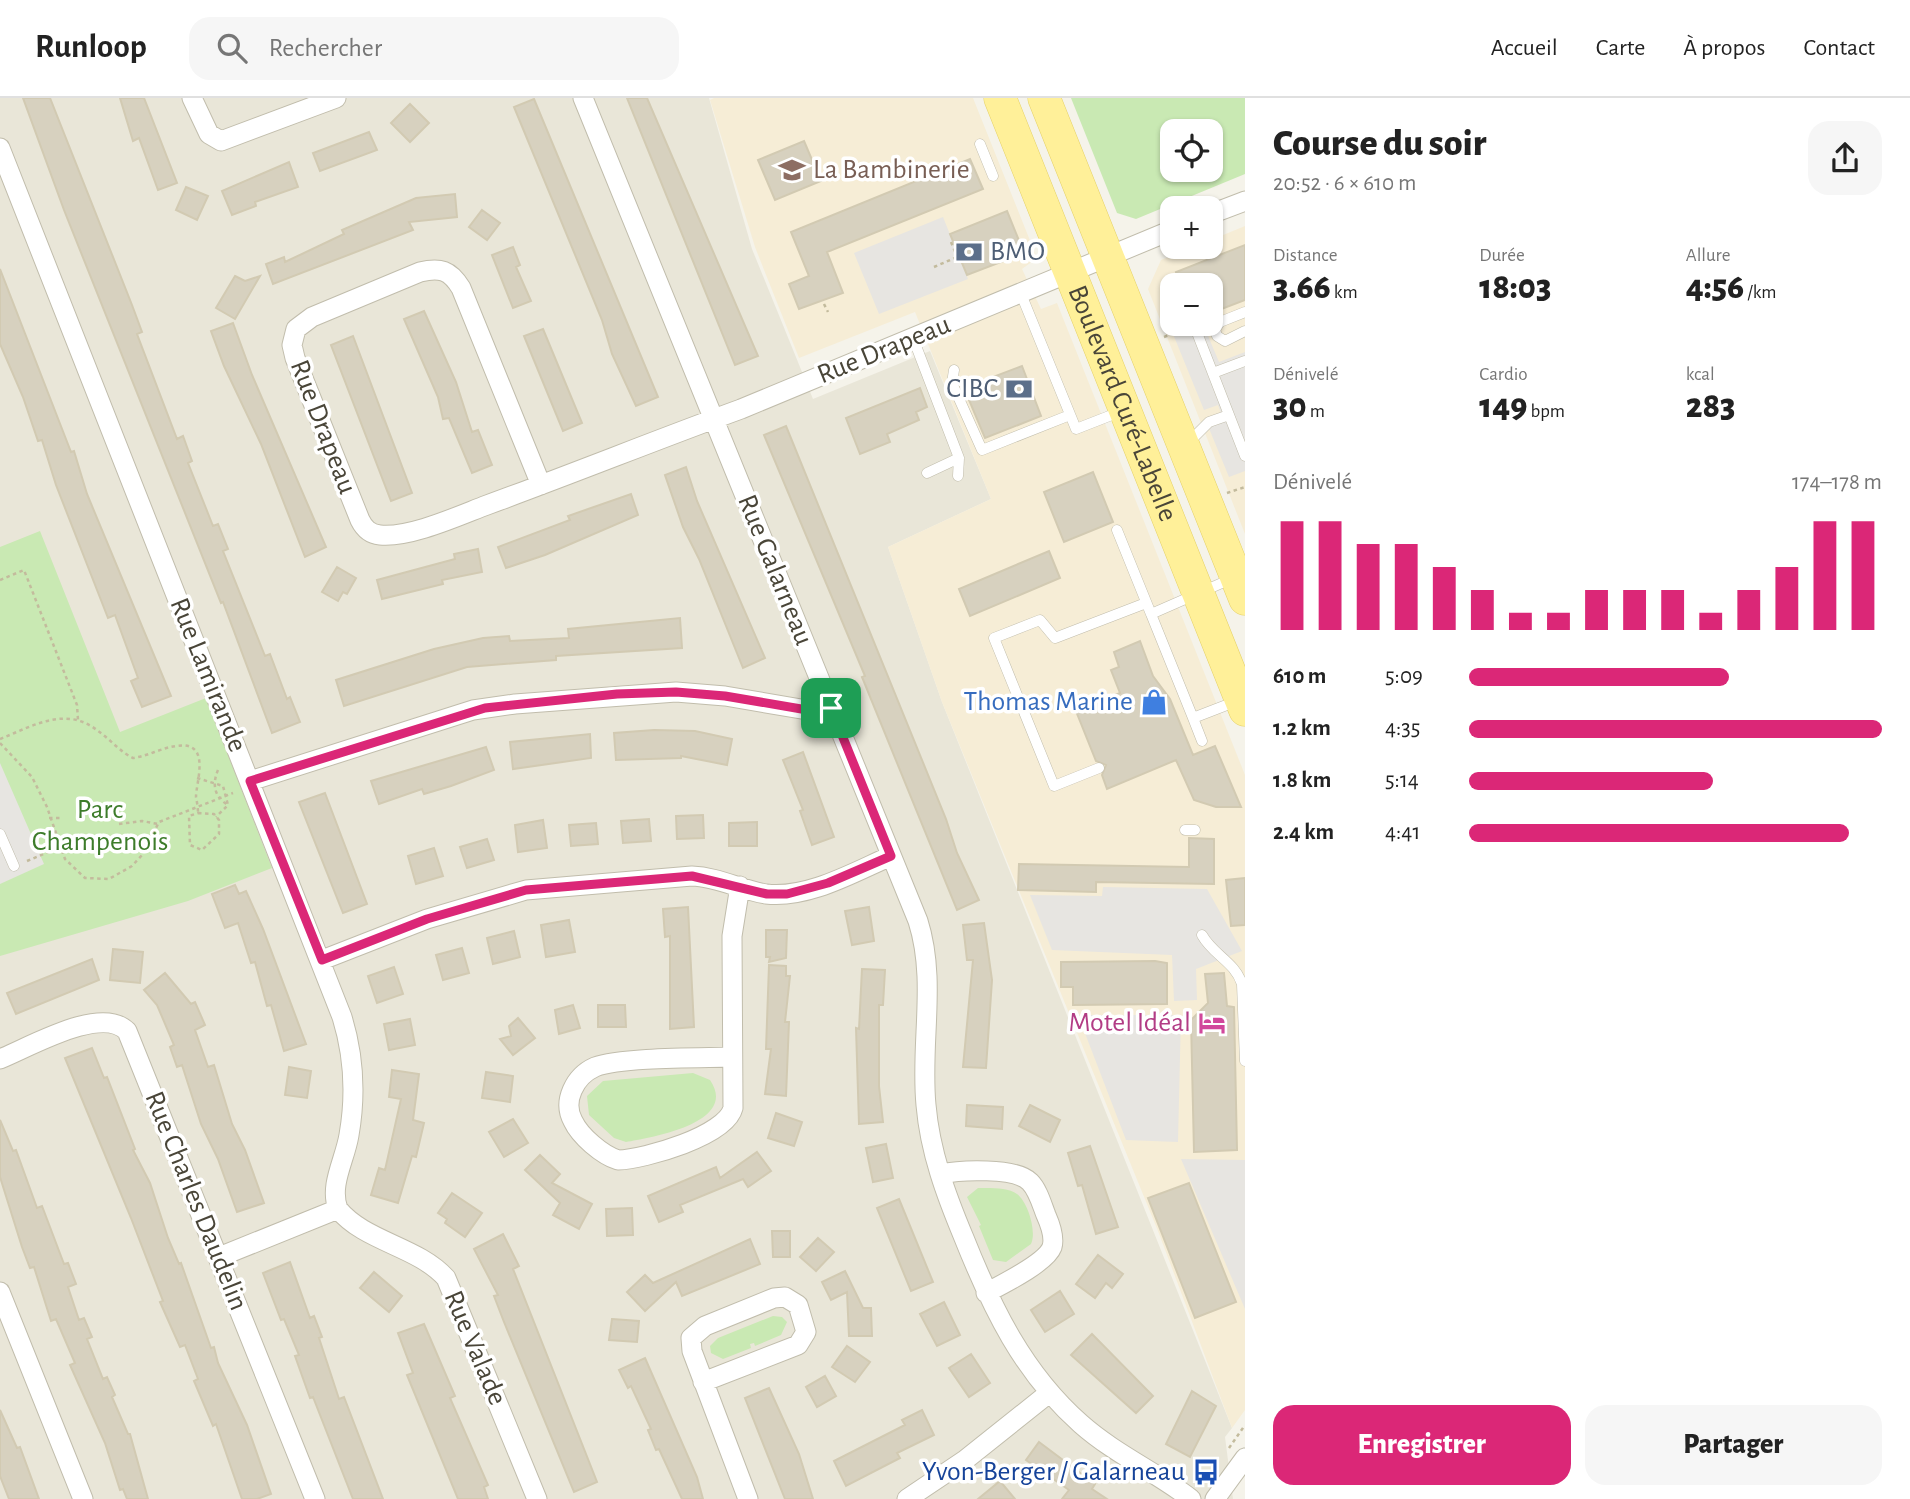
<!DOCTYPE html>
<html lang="fr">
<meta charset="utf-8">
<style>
body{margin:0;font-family:"Alegreya Sans",sans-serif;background:#f6f6f6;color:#222;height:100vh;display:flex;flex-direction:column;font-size:26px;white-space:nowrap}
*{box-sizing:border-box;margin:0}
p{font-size:23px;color:#767676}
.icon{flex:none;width:38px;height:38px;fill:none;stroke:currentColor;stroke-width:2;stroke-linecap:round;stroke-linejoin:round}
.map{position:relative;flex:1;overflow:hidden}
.sheet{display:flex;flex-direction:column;background:#fff;width:665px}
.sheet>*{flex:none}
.controls{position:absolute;left:1160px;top:21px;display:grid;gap:14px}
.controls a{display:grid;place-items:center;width:63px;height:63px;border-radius:14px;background:#fff;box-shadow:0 2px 5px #0004;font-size:35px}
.pin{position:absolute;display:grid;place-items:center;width:60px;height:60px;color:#fff;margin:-30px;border-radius:14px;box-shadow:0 4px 10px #0006}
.round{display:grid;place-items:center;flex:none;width:74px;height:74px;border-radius:21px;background:#f6f6f6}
.headline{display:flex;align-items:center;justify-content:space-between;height:119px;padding:0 28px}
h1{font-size:38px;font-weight:800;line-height:52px}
.figures{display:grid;grid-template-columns:repeat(3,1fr);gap:10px;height:119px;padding:7px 28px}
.figures div{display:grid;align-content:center}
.figures b{font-size:35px;font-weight:800}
.figures small{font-size:19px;font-weight:400}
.figures p{font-size:19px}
.chart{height:196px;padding:14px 28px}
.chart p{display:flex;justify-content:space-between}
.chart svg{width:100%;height:126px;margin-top:7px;stroke:#db2777;stroke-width:6}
.primary-button{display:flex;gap:14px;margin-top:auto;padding:14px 28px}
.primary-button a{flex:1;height:80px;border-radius:21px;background:#db2777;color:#fff;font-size:28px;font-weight:800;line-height:80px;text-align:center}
.primary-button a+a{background:#f6f6f6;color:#222}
ul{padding:0 28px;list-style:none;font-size:23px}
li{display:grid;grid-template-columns:112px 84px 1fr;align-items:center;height:52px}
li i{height:18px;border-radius:9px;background:#db2777}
header{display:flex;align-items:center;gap:42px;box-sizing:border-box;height:98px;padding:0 35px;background:#fff;border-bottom:2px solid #e0e0e0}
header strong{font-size:33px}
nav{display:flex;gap:38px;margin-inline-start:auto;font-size:24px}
.search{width:490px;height:63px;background:#f6f6f6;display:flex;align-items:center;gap:18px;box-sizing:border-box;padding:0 24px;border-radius:21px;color:#767676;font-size:26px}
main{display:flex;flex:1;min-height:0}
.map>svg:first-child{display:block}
</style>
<header>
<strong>Runloop</strong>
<div class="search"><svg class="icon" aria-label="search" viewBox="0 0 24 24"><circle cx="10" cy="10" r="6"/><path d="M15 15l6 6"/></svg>Rechercher</div>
<nav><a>Accueil</a><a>Carte</a><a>À propos</a><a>Contact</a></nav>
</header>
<main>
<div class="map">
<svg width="1245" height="1401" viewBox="0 0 1245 1401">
<rect width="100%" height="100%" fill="#f5f3ea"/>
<path fill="#e9e6d8" d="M0,0H709L752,151L813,301L930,253L991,401L888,449L942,604L1232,1330L1225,1339L1233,1401H0Z"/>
<path fill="#f6edd6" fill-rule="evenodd" d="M714,0H973L1037,160L1022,171L1041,211L1057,205L1245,677V1312L1232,1330L1158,1133L942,604L888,449L991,401L915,214L799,260L755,149L710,2Z
M1245,128V436L1148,191L1161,162L1194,149H1211V142ZM1172,187H1211V226H1172Z"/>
<path fill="#c9e9b3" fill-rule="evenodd" d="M1071,0H1245V76L1136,121L1117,115ZM1172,33H1211V72H1172Z
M40,433L120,634L206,600L272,770L188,803L0,858V449Z
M693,975L710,982C739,1024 655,1039 626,1044L614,1040L589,1017L587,998L603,983Z
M978,1090C989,1090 1008,1089 1017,1096C1028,1104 1037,1134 1031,1146L1006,1164L993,1162L979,1128L981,1127L967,1099Z
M773,1218L782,1219L787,1224L781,1237L755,1248L754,1245L750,1246L751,1250L723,1261L711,1255L710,1248L718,1240Z"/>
<path fill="#e7e5e1" d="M943,119L968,181L879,216L854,155Z
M1185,226H1203L1219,264L1245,254V373L1229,379L1208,328L1223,321L1218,307L1204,312L1173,236L1187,230Z
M0,665L44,766L0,786Z
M1103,789L1207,791L1242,853L1196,871L1197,902L1174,903L1172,857L1052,852L1030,797L1102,798Z
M1078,917H1181L1178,1044L1126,1042Z
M1181,1061L1245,1062V1211Z"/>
<path fill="#d7d1bf" stroke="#d2cab2" stroke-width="2" d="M23,0H50L132,207L142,234L137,236L177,341L183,338L192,363L188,365L213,428L218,426L228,451L223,453L265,558L270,556L287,601L290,599L300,624L272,635L223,504L221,505L64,112Z
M120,0H144L177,85L158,92L139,40L133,43Z
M627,0H647L758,258L735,267Z
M534,1L658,299L636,308L612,256L602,222L514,9Z
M410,6L429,25L410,44L391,25Z
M369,34L377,52L320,73L313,55Z
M804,43L821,83L775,102L758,62Z
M970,61L983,91L827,154L843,195L799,211L789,186L809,178L791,134Z
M289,64L298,89L255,104L256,108L232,117L222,93Z
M186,89L208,98L197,122L176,112Z
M455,96L457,119L409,124L413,132L273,186L266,166L284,159L285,164L344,136L342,132L416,100Z
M482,112L500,125L487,142L469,129Z
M1007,113L1024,155L967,177L950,136Z
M1245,147V202L1211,215V187H1181L1176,174Z
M513,149L520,167L516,169L531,203L513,210L492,157Z
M0,171L71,354L74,353L87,396L171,598L142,609L131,583L138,580L115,517L108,520L56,387L42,342L38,343L23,299L0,246Z
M235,178L245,183L260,178L235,221L216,210Z
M424,213L456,284L472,334L478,332L492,367L472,375L449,320L443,321L438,299L404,221Z
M233,225L252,277L326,449L305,459L261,346L224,268L211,233Z
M543,231L582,325L563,333L524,238Z
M353,238L412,395L391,403L331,247Z
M1022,268L1041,318L985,340L964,290Z
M920,290L927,309L916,314L919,322L887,336L890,344L860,356L846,320Z
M786,328L946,721L957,755L979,802L957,812L862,579L865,578L764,337Z
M686,369L697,403L765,560L743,570L699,461L683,429L665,377Z
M1093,374L1113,424L1064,444L1044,394Z
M631,396L638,417L545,457L506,470L498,449L570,422L568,418Z
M478,451L482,474L442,482L443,486L382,501L377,482L455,461L454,456Z
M1049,453L1060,480L970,518L959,491Z
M337,469L356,480L347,496L343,494L338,503L322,494Z
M680,520L682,550L556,558V562L467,569L344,608L336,582L434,551L483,540L509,538L510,543L569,540L568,531Z
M1140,543L1153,578L1170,601L1193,657L1215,648L1241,709H1216L1194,702L1176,662L1107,691L1102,677L1106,667L1096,663L1076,613L1120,595L1111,572L1119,569L1114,554Z
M654,632L695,633L732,641L727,667L681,658V660L616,662L614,635Z
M590,636L591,660L513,671L510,644Z
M486,649L494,672L451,688L424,696L422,691L379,706L371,683Z
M803,654L834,739L812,747L800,713L803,712L783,662Z
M325,695L367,806L343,815L299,704Z
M703,717L704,740L677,741L676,718Z
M649,721L651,743L623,745L621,723Z
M543,722L547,750L518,754L515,727Z
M757,724V748H729V725Z
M596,725L598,746L571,748L569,727Z
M1189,740L1214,741V786L1096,784V794L1018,792L1019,766L1189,769Z
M487,741L494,762L467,770L460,749Z
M434,750L443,778L416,786L408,758Z
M1245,780V827L1231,828L1226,782Z
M235,787L239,796L246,793L263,831L306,946L284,953L271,907L267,908L255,864L251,865L238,825L225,830L212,796Z
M688,809L694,929L670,931V838L665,839L663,811Z
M869,809L874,843L852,847L845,813Z
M569,822L575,854L546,859L541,827Z
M984,825L992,882L986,970L963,969L973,862H967L963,827Z
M766,832H787L786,860L769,864L770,859H766Z
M514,833L520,859L493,866L487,840Z
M462,850L469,875L443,882L436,857Z
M113,851L143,854L140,885L110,882Z
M92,861L99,882L16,916L7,895Z
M1155,863L1167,865V906L1073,907V889H1061V864Z
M769,867L786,868V878H790L785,924H789L786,998L765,996L771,951H766Z
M394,869L403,896L377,905L368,878Z
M862,871L885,872L883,907H879V988L883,1024L859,1026L856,930L859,931Z
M165,875L191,906L195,904L205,927L195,932L208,969L214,967L232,1026L245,1052L264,1105L237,1114L218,1061L201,1026L182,967L177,969L170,949L174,947L157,907L144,892Z
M1224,875L1227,908L1234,909L1237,1052L1194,1054L1191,922L1208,905L1205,876Z
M573,907L580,930L559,936L555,912Z
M598,907H625L626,929H598Z
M518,920L535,940L513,957L500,941L511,938L509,928Z
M410,921L415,947L389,952L384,926Z
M92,950L104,980L107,979L135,1051L133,1052L150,1085L168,1140L179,1166L181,1165L211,1250L214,1249L218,1265L247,1327L271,1396L257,1401H242L216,1326L213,1328L194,1283L198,1281L185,1247L180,1249L160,1204L163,1203L131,1120L65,960Z
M289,969L311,973L307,1000L285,997Z
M392,972L419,976L413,1022L424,1025L416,1059L412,1058L398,1105L371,1097L379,1070L385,1072L401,1001L389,999Z
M486,974L513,978L510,1004L482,1000Z
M967,1007L1003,1009L1002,1031L966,1028Z
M1030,1007L1060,1022L1050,1044L1019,1028Z
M776,1015L802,1024L794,1048L768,1040Z
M513,1021L528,1045L504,1059L489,1034Z
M0,1022L13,1053L16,1052L37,1110L42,1108L64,1166L68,1165L76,1186L68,1189L79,1222L84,1220L92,1239L87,1241L103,1281L107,1279L115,1297L112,1299L128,1336H130L148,1401H127L123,1391L120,1392L105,1345L70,1267L75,1265L56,1221L51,1223L34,1169L30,1170L22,1149L0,1079Z
M886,1046L893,1080L873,1084L866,1050Z
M1090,1048L1118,1129L1096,1136L1082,1087L1078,1088L1068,1055Z
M757,1054L771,1073L748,1089L743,1081L680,1107L683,1114L659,1124L648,1098L716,1069L720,1080Z
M540,1057L560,1076L552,1085L592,1106L579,1131L553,1117L560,1105L525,1072Z
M1189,1085L1236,1204L1195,1220L1148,1100Z
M452,1095L482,1115L465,1139L445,1125L447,1121L438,1115Z
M899,1101L933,1184L911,1193L877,1110Z
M632,1110L633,1137L607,1138L606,1111Z
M772,1133H790V1159H773Z
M503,1136L519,1168L513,1171L597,1384L574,1394L504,1224L494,1198L498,1197L474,1151Z
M818,1140L834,1154L816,1173L800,1159Z
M750,1141L760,1166L682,1198L676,1184L645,1213L627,1194L645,1177L653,1185Z
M1098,1157L1123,1176L1112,1190L1106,1185L1095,1200L1076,1186Z
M290,1164L310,1220L314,1218L322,1239L319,1240L339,1301L344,1299L383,1401H353L313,1299L310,1300L295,1258L299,1257L284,1221L281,1222L263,1175Z
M845,1173L863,1210H871L872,1238H849L847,1194L831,1202L822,1184Z
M374,1174L402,1198L389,1214L360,1190Z
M1060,1193L1074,1216L1045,1234L1031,1212Z
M944,1204L960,1237L937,1248L920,1216Z
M612,1221L639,1223L637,1244L609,1242Z
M424,1226L455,1298L450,1300L488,1387L484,1389L488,1401H458L407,1277L413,1275L398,1235Z
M1092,1236L1153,1298L1136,1315L1071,1257Z
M847,1248L870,1264L855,1284L832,1269Z
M971,1256L990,1285L969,1299L949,1270Z
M645,1260L697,1379L703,1401H682L659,1351L656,1352L648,1332L651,1331L631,1288L628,1290L619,1272Z
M825,1278L836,1298L817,1309L806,1289Z
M769,1290L799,1356L813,1401H785L745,1300Z
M1192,1293L1216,1308L1190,1359L1166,1346Z
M0,1312L17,1350L20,1349L39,1401H9L0,1378Z
M922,1312L934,1337L897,1355L900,1360L846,1388L834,1363L905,1327L902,1322Z
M1039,1344L1095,1386L1092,1391L1107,1401H1062L1069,1392L1026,1362Z
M1000,1383L1015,1401H978Z"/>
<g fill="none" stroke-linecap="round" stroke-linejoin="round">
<g stroke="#c1bdac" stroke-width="11">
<path id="lane" d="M980,46L993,78
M1021,196L1076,331L1122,313
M1245,214L1220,224L1215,231L1217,238L1225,243L1245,233
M1196,232L1245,358
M913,240L959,360L927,375
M954,272L952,285L982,352L1070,317
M1213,275L1245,263
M1189,344L1209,324L1229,317
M958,378L959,360
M1117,432L1151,516L1231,481
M1151,516L1193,620L1237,603
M1193,620L1202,643
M1099,670L1054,688L994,540L1040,522L1055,540L1146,505
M1185,732H1195
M0,736L14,768
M1202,837C1213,857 1235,864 1242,886
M1245,886H1242L1245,963"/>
</g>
<g stroke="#c1bdac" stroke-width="21">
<path id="street" d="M192,0L209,36L221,43L336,0
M583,0L918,823C937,883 920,945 926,1007C930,1054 946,1097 964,1140C992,1210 1023,1275 1081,1326C1115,1356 1156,1374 1191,1401
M0,50L342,919C354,958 356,997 349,1037C345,1062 329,1087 338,1111C365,1144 417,1148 446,1180L537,1401
M1211,116L1245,103
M541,387L461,190C450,172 440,169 420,174L312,219L296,231L292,247L295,260L360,422C364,430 369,436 380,437C410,440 458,418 487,407C572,376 656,342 741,311L1172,132
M250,683L473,612L515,606L676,594L725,598L813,613L831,610
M322,862L427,821L526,792L692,778C718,779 741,792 766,796C808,801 854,774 891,758
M731,959C700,960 622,959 595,969C575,978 562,1003 573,1023C580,1038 602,1057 618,1062C645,1061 726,1038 733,1010L732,838L740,788
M0,961C30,949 101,907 127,933L315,1401
M941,1076C959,1072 1016,1069 1030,1084C1038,1092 1042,1107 1046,1117C1050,1126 1055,1139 1052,1149C1046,1165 1001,1187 986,1195
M219,1159L338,1111
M0,1194L83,1401
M703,1284L798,1247L806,1234L798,1207L785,1199L774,1200L705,1228L691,1240L692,1253L748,1401
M907,1401L965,1362L1049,1295
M1215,1401L1245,1360"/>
</g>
<g stroke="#e5d168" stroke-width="33">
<g id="primary">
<path id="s1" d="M1000,0L1245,612"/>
<path d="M1044,0L1245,501"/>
</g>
</g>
<path stroke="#c3bb9d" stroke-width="2.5" stroke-dasharray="3.5 3.5" stroke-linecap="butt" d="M951,144L959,163
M934,169L957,159
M824,206L828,214
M1164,239L1183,232L1182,227L1185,226
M1227,395L1245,389
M0,482L24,472L77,607L78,622
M0,641C33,628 66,607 98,633C110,641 120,654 133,660C148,658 161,650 176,648C212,642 196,684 196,699C197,704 198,710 198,715
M0,645L32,679L47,709L65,761L85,780L109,781L132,768L143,756L159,724L233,695
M218,672C212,686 214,699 228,707
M197,680L223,688L228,707L216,719
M198,715L214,716L219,722V736L202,752L190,747L189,718Z
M49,720H63
M119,726L142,723L158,726
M27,763L65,747L71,740
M1229,1350L1245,1327"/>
<use href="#lane" stroke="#fff" stroke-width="10"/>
<use href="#street" stroke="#fff" stroke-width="19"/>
<use href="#primary" stroke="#fff099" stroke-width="32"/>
</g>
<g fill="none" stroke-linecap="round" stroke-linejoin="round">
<g stroke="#fff" stroke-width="14">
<path id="route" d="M676,594L725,598L813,613L831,610L891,758L828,785L787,796H767L692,778L526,792L427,821L322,862L250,683L485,610L617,596Z"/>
</g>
<use href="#route" stroke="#db2777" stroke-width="9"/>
</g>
<defs>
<g id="school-bare" transform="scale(2.1)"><path d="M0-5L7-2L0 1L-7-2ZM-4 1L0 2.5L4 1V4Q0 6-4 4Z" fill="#8d6e63" stroke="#fff" stroke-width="2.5" paint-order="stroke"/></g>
<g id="bank-bare" transform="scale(2.1)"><path d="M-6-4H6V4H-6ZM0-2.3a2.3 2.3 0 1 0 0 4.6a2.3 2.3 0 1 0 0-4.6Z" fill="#5c6f8a" stroke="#fff" stroke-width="2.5" paint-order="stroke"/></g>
<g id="shop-bare" transform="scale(2.1)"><path d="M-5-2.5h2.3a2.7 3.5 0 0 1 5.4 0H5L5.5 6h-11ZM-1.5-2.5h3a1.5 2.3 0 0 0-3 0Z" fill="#3f7fe0" stroke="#fff" stroke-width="2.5" paint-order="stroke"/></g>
<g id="hotel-bare" transform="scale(2.1)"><path d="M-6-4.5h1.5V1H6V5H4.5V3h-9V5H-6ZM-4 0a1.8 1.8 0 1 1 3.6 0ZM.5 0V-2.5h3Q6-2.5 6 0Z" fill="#d1479c" stroke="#fff" stroke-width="2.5" paint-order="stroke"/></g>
<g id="bus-bare" transform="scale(2.1)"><path d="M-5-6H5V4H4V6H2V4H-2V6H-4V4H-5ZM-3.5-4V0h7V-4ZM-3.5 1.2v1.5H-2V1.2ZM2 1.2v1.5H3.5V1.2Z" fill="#1a4fb4" stroke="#fff" stroke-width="2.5" paint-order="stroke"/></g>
</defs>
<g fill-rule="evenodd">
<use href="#school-bare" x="792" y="72"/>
<use href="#bank-bare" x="969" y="154"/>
<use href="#bank-bare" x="1019" y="291"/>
<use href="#shop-bare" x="1154" y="604"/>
<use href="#hotel-bare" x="1212" y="925"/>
<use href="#bus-bare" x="1206" y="1374"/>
</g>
<g text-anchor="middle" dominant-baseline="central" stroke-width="7" stroke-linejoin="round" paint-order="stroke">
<g font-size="28" fill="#785e54" stroke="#fff" text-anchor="start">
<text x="813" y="72">La Bambinerie</text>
</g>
<g font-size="28" fill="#4e5e75" stroke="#fff" text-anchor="start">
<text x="990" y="154">BMO</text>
<text x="998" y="291" text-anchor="end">CIBC</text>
</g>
<g font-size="28" fill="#494538" stroke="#fff">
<text transform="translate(884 252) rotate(-22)">Rue Drapeau</text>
<text stroke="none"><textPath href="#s1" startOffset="329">Boulevard Curé-Labelle</textPath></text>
<text transform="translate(323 329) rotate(69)">Rue Drapeau</text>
<text transform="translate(775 472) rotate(68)">Rue Galarneau</text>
<text transform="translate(208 577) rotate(68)">Rue Lamirande</text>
<text transform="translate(196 1103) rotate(68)">Rue Charles Daudelin</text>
<text transform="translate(475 1250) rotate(67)">Rue Valade</text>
</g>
<g font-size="28" fill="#366cbe" stroke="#fff" text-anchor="end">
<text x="1133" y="604">Thomas Marine</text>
</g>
<g font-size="28" fill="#3d7c2a" stroke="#fff">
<text x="100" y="712">Parc<tspan x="100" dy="32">Champenois</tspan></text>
</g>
<g font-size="28" fill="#b23c85" stroke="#fff" text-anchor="end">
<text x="1191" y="925">Motel Idéal</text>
</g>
<g font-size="28" fill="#164399" stroke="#fff" text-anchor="end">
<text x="1185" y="1374">Yvon-Berger / Galarneau</text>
</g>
</g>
</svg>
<div class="controls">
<a><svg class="icon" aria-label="locate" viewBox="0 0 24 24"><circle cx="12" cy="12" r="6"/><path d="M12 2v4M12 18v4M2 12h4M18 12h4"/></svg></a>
<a>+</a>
<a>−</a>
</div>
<div class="pin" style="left:831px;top:610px;background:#1e9e55"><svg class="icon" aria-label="arrive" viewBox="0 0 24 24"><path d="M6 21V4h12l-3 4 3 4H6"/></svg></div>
</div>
<section class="sheet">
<div class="headline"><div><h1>Course du soir</h1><p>20:52 · 6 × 610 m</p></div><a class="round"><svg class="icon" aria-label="share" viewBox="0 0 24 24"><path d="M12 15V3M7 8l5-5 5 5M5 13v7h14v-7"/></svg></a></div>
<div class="figures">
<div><p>Distance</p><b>3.66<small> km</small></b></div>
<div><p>Durée</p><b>18:03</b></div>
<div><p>Allure</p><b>4:56<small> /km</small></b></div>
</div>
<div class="figures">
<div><p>Dénivelé</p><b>30<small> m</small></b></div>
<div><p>Cardio</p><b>149<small> bpm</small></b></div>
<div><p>kcal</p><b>283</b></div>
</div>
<div class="chart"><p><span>Dénivelé</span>174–178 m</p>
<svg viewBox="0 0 160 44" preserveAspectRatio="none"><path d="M5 44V6M15 44V6M25 44V14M35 44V14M45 44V22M55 44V30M65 44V38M75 44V38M85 44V30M95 44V30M105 44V30M115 44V38M125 44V30M135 44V22M145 44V6M155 44V6"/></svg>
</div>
<ul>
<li><b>610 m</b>5:09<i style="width:63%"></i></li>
<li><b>1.2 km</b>4:35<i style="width:100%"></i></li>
<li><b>1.8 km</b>5:14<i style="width:59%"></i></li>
<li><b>2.4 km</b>4:41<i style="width:92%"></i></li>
</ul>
<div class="primary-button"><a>Enregistrer</a><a>Partager</a></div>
</section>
</main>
